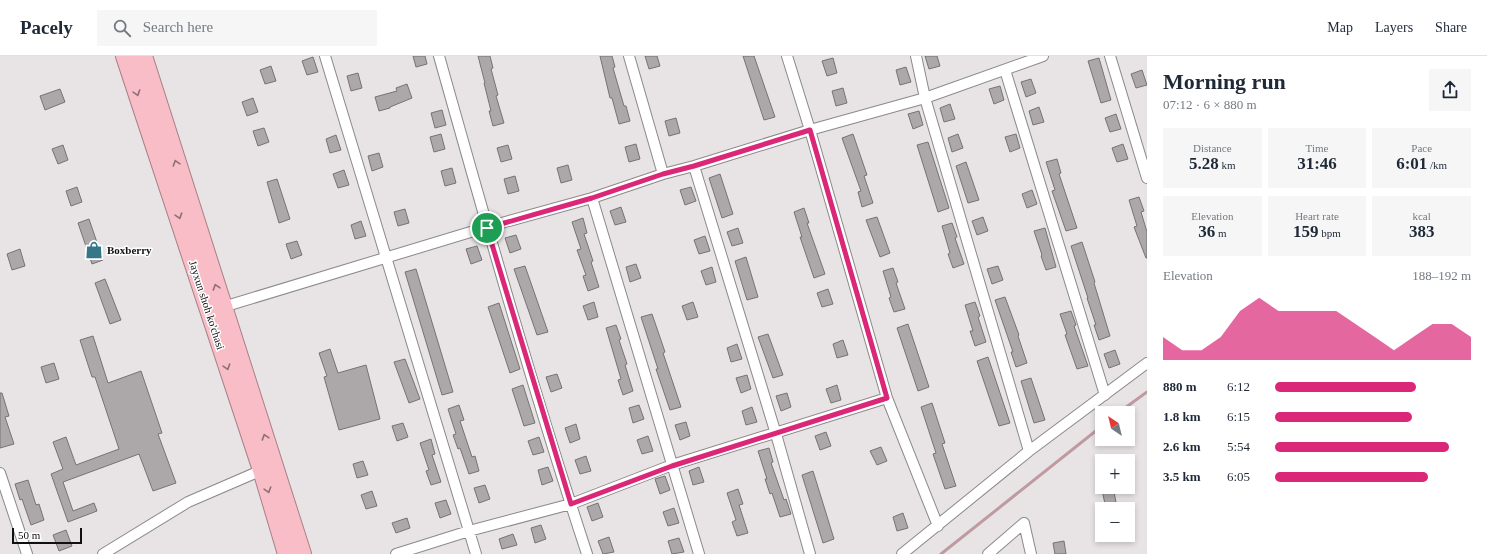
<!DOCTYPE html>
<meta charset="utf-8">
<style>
body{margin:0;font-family:Georgia,serif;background:#f6f6f7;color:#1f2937;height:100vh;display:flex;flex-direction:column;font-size:15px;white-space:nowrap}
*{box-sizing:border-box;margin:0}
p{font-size:13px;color:#747a83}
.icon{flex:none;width:22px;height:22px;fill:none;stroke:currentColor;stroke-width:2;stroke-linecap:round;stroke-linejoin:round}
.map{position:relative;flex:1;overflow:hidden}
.side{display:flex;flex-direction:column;background:#fff;width:340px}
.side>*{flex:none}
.needle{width:26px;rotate:325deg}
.controls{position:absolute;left:1095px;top:350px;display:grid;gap:8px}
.controls a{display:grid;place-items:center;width:40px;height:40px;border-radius:0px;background:#fff;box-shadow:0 2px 6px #0003;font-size:20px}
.scale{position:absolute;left:12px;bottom:10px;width:70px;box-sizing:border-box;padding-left:4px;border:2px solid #111010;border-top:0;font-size:11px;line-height:14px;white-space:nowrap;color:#111010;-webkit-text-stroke:3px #fff;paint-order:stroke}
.pin{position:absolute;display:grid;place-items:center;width:34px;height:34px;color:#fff;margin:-17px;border:2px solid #fff;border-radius:50%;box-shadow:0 1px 4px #0007}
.round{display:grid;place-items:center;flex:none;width:42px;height:42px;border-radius:0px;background:#f6f6f7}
.overview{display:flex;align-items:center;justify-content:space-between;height:68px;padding:0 16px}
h1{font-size:22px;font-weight:600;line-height:30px}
.metrics{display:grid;grid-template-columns:repeat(3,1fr);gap:6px;height:68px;padding:4px 16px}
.metrics div{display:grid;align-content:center;border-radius:0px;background:#f6f6f7;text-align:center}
.metrics b{font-size:17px;font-weight:600}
.metrics small{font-size:11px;font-weight:400}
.metrics p{font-size:11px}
.chart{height:112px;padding:8px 16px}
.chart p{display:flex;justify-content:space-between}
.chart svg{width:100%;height:72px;margin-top:4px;fill:#db2777;opacity:.7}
ul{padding:0 16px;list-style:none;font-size:13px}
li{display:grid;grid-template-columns:64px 48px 1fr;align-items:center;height:30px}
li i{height:10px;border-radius:5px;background:#db2777}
header{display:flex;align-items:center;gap:24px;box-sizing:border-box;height:56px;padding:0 20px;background:#fff;border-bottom:1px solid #e0e1e3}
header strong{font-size:19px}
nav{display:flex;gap:22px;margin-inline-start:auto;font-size:14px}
.search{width:280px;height:36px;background:#f6f6f7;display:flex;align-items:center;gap:10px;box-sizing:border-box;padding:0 14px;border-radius:0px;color:#747a83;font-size:15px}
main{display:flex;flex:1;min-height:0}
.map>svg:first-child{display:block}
</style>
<header>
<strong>Pacely</strong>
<div class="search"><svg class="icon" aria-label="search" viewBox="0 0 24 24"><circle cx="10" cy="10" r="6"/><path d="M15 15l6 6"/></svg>Search here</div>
<nav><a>Map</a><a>Layers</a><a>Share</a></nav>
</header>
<main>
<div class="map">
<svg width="1147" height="498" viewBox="0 0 1147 498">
<rect width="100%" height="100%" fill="#e8e4e5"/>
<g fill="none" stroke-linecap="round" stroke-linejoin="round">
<path stroke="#bf9aa0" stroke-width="3" d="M1118,357L1147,336
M941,498L1102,370"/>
</g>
<path fill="#aca8a9" stroke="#767373" d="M413,0H425L427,8L416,11Z
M478,0H490L493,12L491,13L498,39L496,40L504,67L493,70L489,55H491L484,27H485Z
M600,0H612L615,11L613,12L624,50H626L630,65L619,68L612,42H610Z
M645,0H657L660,10L649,13Z
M743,0H754L775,61L764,64Z
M925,0H937L940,10L929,13Z
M313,1L318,16L307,19L302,5Z
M833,2L837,17L827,20L822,5Z
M1099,2L1111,44L1101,47L1088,5Z
M271,10L276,25L265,28L260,14Z
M906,11L911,26L900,29L896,14Z
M1142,14L1147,29L1136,32L1131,18Z
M358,17L362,32L351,35L347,20Z
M1031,23L1036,37L1026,41L1021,26Z
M407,28L412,42L390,51V52L379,55L375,41L397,35L396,32Z
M1000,30L1004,44L994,48L989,33Z
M843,32L847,47L836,50L832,35Z
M60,33L65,46L45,54L40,40Z
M253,42L258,56L247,60L242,46Z
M950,48L955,63L944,66L940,52Z
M1039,51L1044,66L1033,69L1029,55Z
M442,54L446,69L435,72L431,57Z
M919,55L923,69L913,73L908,58Z
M1116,58L1121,73L1110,76L1105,62Z
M676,62L680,77L669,80L665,65Z
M264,72L269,86L258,90L253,75Z
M441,78L445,93L434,96L430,81Z
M853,78L867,119L864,120L873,147L862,151L858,136L861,135L842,82Z
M958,78L963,92L952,96L948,82Z
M1016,78L1020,92L1010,96L1005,81Z
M336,79L341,94L330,97L326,83Z
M928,86L949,152L938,156L917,89Z
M636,88L640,103L629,106L625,91Z
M1123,88L1128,103L1117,106L1112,92Z
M63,89L68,104L58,108L52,93Z
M508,89L512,103L501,106L497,92Z
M379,97L383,111L372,115L368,100Z
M1057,103L1061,117L1059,118L1077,172L1066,175L1052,135L1055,134L1046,106Z
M966,106L979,144L968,147L956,110Z
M568,109L572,124L561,127L557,112Z
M452,112L456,127L445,130L441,115Z
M344,114L349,129L338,132L333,118Z
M720,118L733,158L722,162L709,122Z
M515,120L519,135L508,138L504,123Z
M277,123L290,163L279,167L267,126Z
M77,131L82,146L71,150L66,135Z
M691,131L696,145L685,149L680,134Z
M1032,134L1037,148L1027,152L1022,138Z
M1139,141L1144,155L1141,156L1147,176V202H1146L1134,171L1137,170L1129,144Z
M621,151L626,166L615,169L610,155Z
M804,152L809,167H807L825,218L814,222L800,181H802L794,156Z
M405,153L409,167L398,170L394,156Z
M877,161L890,197L880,201L866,164Z
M983,161L988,175L977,179L972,165Z
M583,162L587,177L584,178L593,205L591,206L599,231L588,235L583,220L586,219L577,194L581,193L572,166Z
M89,163L103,204L92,208L78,167Z
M361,165L366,180L355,183L351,169Z
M952,167L957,181L955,182L964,208L953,212L948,198L950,197L942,170Z
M738,172L743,187L732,190L727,176Z
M1045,172L1056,211L1046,214L1041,200L1042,199L1034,175Z
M516,179L521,193L510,197L505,182Z
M705,180L710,195L699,198L694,184Z
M297,185L302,199L291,203L286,188Z
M1082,186L1095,226L1094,227L1110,280L1099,284L1094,269H1096L1087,242H1088L1071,190Z
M477,190L482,204L471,208L466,193Z
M20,193L25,210L12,214L7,198Z
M746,201L758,241L747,244L735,205Z
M636,208L641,222L630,226L626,211Z
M525,210L548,276L537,279L514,213Z
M998,210L1003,224L992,228L987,213Z
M712,211L716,226L706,229L701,215Z
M893,212L898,226L896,227L905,253L894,256L889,242L891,241L883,215Z
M416,213L453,336L442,339L405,216Z
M105,223L121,264L110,268L95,227Z
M828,233L833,248L822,251L817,237Z
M1005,241L1019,279L1018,280L1027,307L1016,311L1011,296H1013L995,244Z
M594,246L598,261L588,264L583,250Z
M693,246L698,261L687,264L682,250Z
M975,246L980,260L978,261L986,286L975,290L970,275H973L965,249Z
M499,247L520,313L510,317L488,251Z
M1071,255L1076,269L1074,270L1088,310L1077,313L1065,279L1067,278L1060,258Z
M652,258L665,296L663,297L681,351L670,354L656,313H658L641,261Z
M908,268L929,331L918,335L897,272Z
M616,269L621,283L619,284L627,308L625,309L633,335L623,339L618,324L621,323L606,272Z
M768,278L783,319L773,322L758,281Z
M93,280L108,327L141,315L162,377L158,378L176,427L153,435L139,398L63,426L73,455L94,447L97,455L68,466L51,418L63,413L53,386L66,381L76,409L119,393L95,321H92L80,284Z
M843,284L848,299L837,302L833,288Z
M737,288L742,303L731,306L727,292Z
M330,293L338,317L366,309L380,363L339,374L324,321L327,320L319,297Z
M1115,294L1120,308L1109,312L1104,298Z
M988,301L1010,367L999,370L977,305Z
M405,303L420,343L409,347L394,306Z
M54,307L59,323L46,327L41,311Z
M557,318L562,332L551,336L546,321Z
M747,319L751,333L741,337L736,322Z
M1031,322L1045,364L1034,367L1021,325Z
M523,329L535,367L524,370L512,333Z
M837,329L841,344L831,347L826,333Z
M0,337H2L9,360L5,361L14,388L0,392Z
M787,337L791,351L781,355L776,340Z
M932,347L945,387L942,388L956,430L945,433L933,398L936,397L921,351Z
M459,349L464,364L460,365L472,401L475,400L479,415L469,418L460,392L458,393L453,379L456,378L448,353Z
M639,349L644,363L633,367L629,352Z
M752,351L757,366L746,369L742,355Z
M686,366L690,380L680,384L675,369Z
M403,367L408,381L397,385L392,370Z
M576,368L580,383L570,387L565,372Z
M826,376L831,390L820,394L815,380Z
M648,380L653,395L642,398L637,384Z
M539,381L544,396L533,399L528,385Z
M431,383L435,398L432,399L441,426L431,429L426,415L429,414L420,387Z
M881,391L887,405L877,409L870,395Z
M769,392L773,406L771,407L784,444L786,443L791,458L780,461L772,437L770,438L765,423H767L758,395Z
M586,400L591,415L580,418L575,404Z
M363,405L368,419L357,422L353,408Z
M548,411L553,425L542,429L538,414Z
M699,411L704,426L693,429L689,415Z
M813,415L834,483L823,487L802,419Z
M665,420L670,434L660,438L655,423Z
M28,424L36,449L39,448L44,464L31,469L22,443L20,444L15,428Z
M485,429L490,443L479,447L474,432Z
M1113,431L1116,446L1105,448L1102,434Z
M738,433L743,448L739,449L748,477L737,480L732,466L736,464L727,437Z
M372,435L377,450L366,453L361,439Z
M446,444L451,458L440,462L435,447Z
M598,447L603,461L592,465L587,451Z
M674,452L679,467L668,470L663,456Z
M903,457L908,472L897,475L893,461Z
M407,462L410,472L396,477L392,467Z
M541,469L546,483L535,487L531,472Z
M66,474L72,490L59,495L53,479Z
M513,478L517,489L502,493L499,483Z
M609,481L614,496L603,498L598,485Z
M679,482L684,496L672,498L668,485Z
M1064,485L1066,498H1055L1053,487Z"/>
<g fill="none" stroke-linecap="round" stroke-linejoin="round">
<g stroke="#8c8989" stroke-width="12">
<path id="street" d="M325,0L476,498
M439,0C486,167 533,334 587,498
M629,0L663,118
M787,0L810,74L887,342L938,470
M916,0L925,42L1029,395
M1110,0L1147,122
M1005,14L1105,339
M694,110L776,378L810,498
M592,142L699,498
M223,251L487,171L592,142L663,118L694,110L810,74L925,42L1043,0
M0,417L27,498
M103,498L188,446L262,414
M396,498L469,475L571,448L672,409L887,342
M902,498L1029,395L1147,307
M988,498L1024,467L1031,498"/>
</g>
<g stroke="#a78086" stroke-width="20">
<path id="highway" d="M125,0L262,414L287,498
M143,0L302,498"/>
</g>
<use href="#street" stroke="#fff" stroke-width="10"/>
<use href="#highway" stroke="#f8bdc6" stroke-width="18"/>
</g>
<defs><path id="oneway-chevron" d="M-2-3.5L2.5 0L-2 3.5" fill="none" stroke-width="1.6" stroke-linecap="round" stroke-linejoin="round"/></defs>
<g stroke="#906f74">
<use href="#oneway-chevron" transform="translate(137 37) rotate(72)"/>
<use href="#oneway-chevron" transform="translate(176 107) rotate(-108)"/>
<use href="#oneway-chevron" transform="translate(179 160) rotate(72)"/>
<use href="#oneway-chevron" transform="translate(216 231) rotate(-108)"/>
<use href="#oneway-chevron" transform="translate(227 311) rotate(72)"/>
<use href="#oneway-chevron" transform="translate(265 381) rotate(-108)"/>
<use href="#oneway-chevron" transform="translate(268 434) rotate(73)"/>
</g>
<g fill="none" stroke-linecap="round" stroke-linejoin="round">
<g stroke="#fff" stroke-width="8">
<path id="route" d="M810,74L887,342L672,410L571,448L487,172L592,142L663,118L694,110Z"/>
</g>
<use href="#route" stroke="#db2777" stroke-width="5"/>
</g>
<defs>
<g id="shop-bare" transform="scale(1.38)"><path d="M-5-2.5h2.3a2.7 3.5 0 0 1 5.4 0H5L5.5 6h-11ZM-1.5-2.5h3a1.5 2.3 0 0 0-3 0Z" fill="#357789" stroke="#fff" stroke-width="2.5" paint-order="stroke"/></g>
</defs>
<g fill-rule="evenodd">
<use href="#shop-bare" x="94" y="194"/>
</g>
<g text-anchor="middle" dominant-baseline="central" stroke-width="3" stroke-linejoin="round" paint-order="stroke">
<g font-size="11" font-weight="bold" fill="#111010" stroke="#fff" text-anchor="start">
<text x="107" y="194">Boxberry</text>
</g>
<g font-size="11" fill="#111010" stroke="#fff">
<text transform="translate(207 249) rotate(72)">Jayxun shoh ko'chasi</text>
</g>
</g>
</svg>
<div class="controls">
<a><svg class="needle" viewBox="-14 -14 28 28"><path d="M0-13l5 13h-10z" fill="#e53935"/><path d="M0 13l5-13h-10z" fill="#747a83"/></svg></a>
<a>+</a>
<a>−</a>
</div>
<div class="scale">50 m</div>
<div class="pin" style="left:487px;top:172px;background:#1e9e55"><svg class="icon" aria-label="arrive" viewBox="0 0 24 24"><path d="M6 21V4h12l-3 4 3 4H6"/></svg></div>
</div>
<section class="side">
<div class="overview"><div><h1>Morning run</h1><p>07:12 · 6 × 880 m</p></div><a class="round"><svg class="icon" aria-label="share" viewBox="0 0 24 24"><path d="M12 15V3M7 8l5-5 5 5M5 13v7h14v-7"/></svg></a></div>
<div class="metrics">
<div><p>Distance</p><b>5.28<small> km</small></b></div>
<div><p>Time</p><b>31:46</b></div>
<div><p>Pace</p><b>6:01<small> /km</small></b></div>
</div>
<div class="metrics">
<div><p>Elevation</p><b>36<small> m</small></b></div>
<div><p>Heart rate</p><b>159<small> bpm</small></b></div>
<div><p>kcal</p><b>383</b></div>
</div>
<div class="chart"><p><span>Elevation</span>188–192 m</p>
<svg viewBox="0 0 160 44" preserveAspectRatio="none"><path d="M0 44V30L10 38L20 38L30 30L40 14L50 6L60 14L70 14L80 14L90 14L100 22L110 30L120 38L130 30L140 22L150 22L160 30V44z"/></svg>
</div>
<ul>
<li><b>880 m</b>6:12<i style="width:72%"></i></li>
<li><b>1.8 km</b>6:15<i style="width:70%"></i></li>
<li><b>2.6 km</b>5:54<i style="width:89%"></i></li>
<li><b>3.5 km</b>6:05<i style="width:78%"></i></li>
</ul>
</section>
</main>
